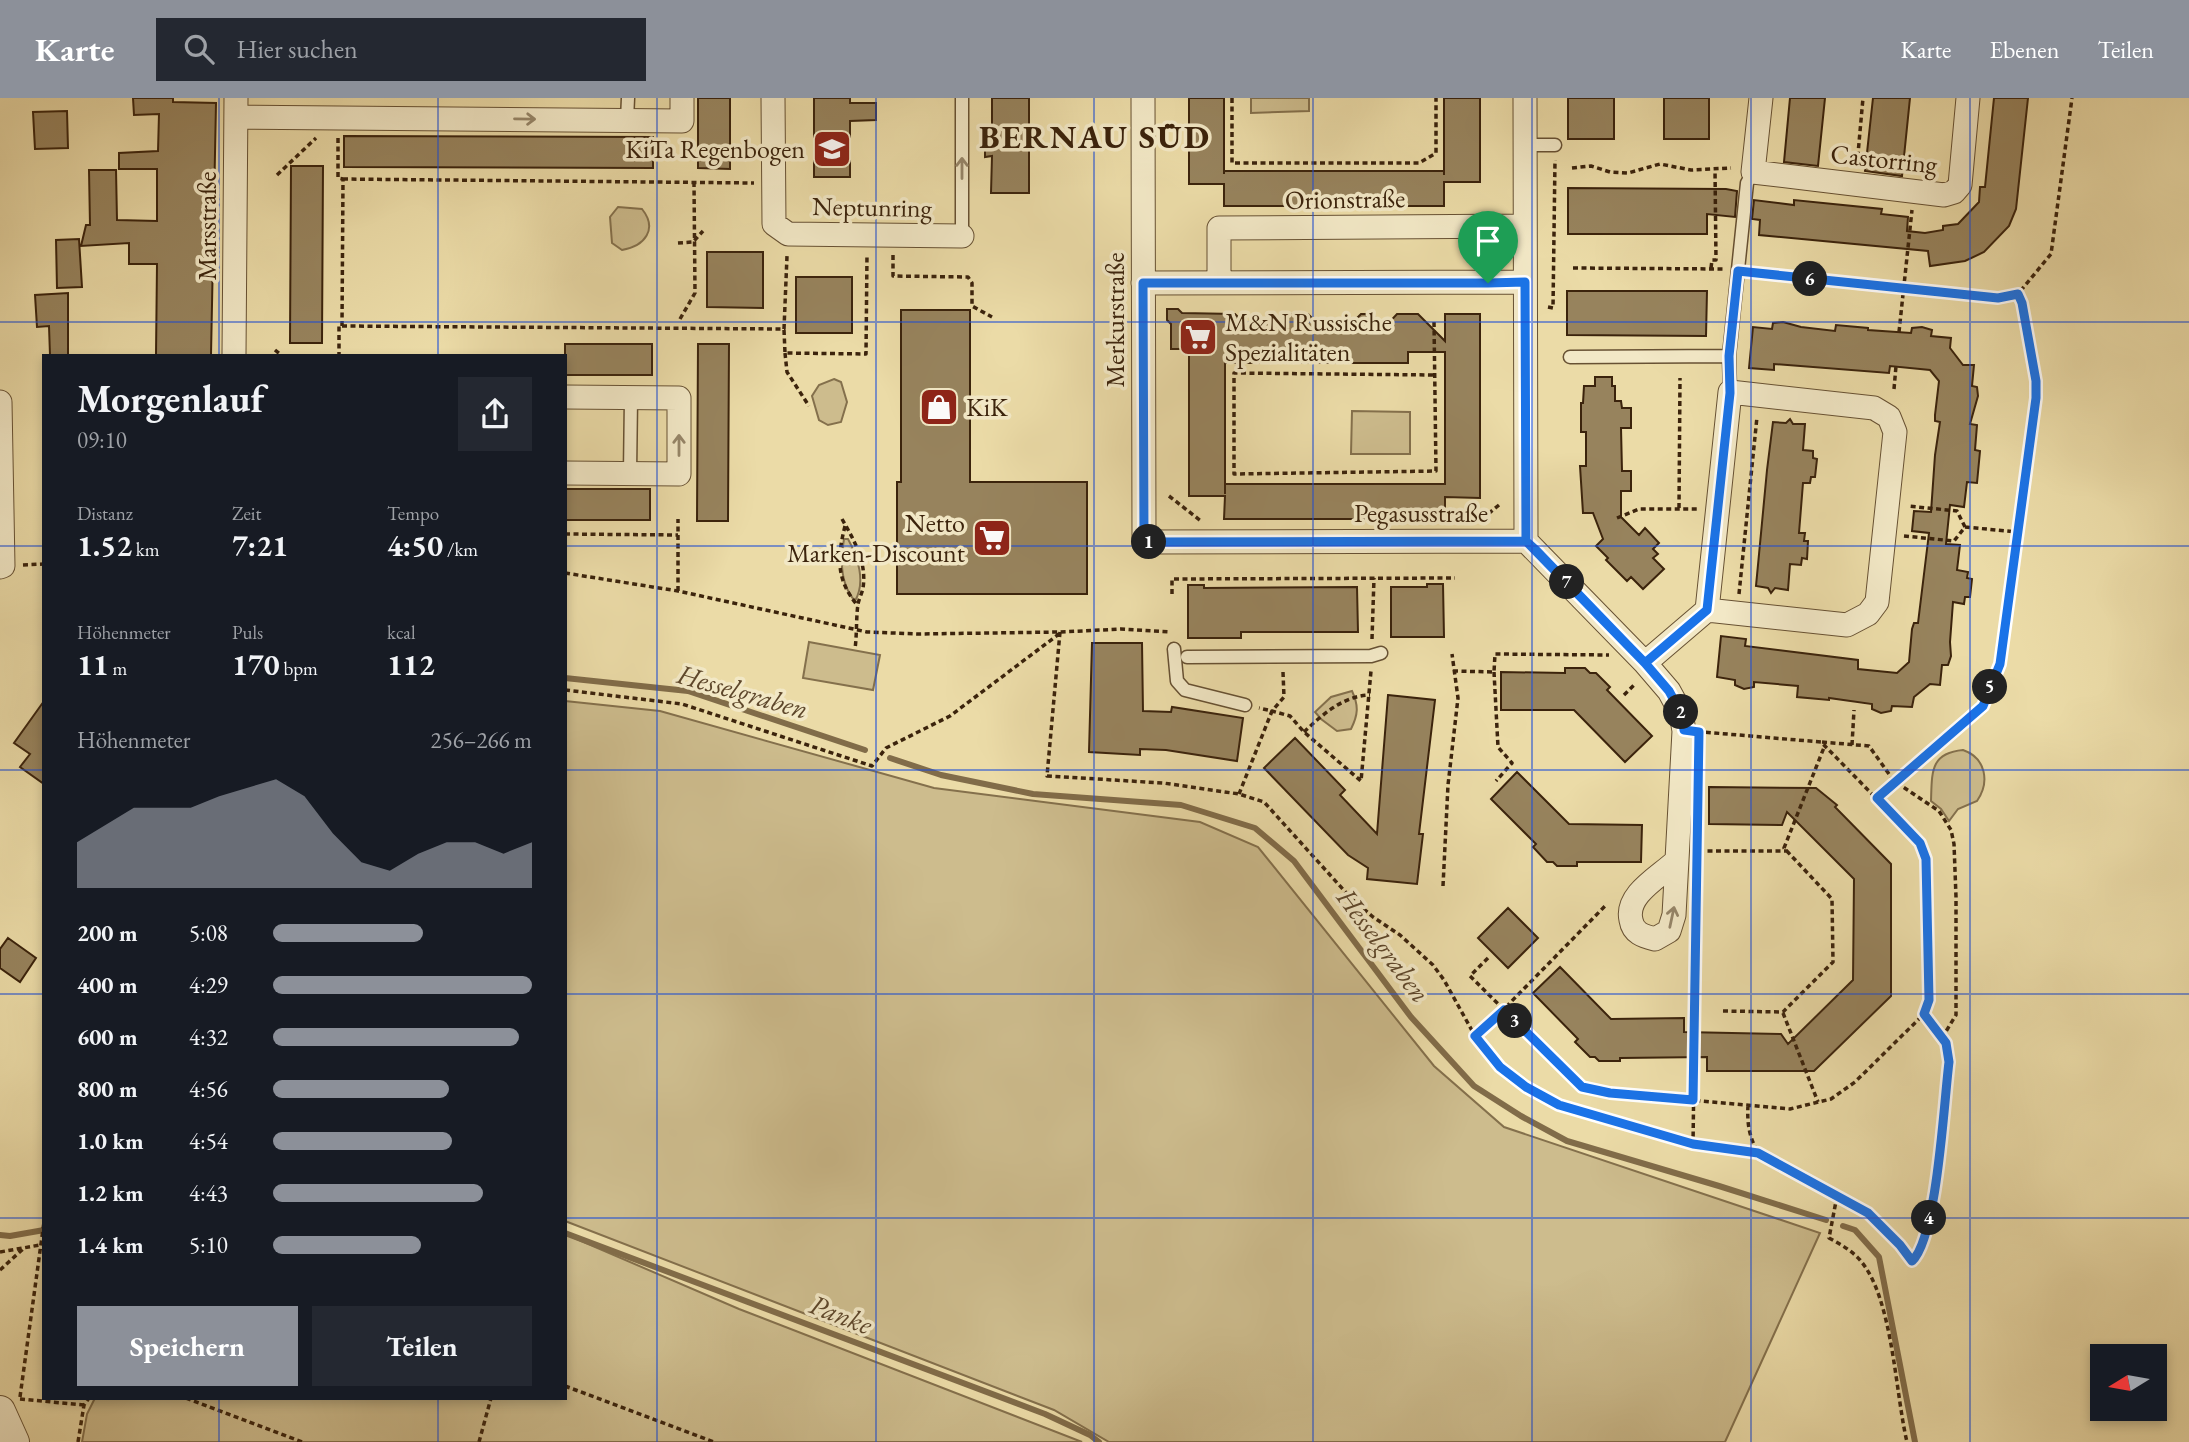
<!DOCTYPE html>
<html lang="de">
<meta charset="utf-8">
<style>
body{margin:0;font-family:"EB Garamond",serif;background:#242831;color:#f1f3f6;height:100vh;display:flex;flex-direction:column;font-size:26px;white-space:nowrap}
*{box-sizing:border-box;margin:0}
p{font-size:23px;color:#9ea1a6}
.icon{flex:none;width:38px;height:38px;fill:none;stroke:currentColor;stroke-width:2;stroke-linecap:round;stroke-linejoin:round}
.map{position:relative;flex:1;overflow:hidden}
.panel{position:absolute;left:42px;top:256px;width:525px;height:1046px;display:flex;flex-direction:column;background:#171b24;border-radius:0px;box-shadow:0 4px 10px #0003}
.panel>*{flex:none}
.needle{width:46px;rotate:259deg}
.tools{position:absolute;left:2090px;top:1246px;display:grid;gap:14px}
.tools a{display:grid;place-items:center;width:77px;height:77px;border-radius:0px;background:#171b24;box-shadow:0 4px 10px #0003;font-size:35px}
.pin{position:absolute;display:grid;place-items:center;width:60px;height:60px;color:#fff;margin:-72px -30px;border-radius:50% 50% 50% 0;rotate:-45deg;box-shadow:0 0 7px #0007}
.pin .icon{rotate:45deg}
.km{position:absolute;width:35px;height:35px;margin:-18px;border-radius:50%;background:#222;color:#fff;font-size:19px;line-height:35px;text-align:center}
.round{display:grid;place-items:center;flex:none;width:74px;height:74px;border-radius:0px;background:#242831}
.overview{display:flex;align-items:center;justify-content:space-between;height:119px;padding:0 35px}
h1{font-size:38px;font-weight:700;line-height:52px}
.figures{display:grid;grid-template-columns:repeat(3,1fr);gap:10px;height:119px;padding:7px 35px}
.figures div{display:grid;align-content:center}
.figures b{font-size:30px;font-weight:700}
.figures small{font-size:19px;font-weight:400}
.figures p{font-size:19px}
.chart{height:196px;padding:14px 35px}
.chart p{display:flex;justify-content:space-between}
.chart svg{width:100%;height:126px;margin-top:7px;fill:#8c9099;opacity:.7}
.primary-button{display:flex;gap:14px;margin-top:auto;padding:14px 35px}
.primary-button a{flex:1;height:80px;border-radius:0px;background:#8c9099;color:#fff;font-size:28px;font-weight:700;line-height:80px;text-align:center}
.primary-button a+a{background:#242831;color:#f1f3f6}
ul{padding:0 35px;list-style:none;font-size:23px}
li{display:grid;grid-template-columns:112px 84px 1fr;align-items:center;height:52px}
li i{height:18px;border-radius:9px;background:#8c9099}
header{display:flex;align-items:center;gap:42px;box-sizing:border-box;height:98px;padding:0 35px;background:#8c9099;color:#fff}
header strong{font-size:33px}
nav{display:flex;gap:38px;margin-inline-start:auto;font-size:24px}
.search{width:490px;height:63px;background:#242831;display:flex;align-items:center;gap:18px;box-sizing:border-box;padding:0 24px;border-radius:0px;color:#9ea1a6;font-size:26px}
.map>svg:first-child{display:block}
</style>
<header>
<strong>Karte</strong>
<div class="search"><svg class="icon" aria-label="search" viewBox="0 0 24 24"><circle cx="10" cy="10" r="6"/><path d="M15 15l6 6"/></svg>Hier suchen</div>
<nav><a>Karte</a><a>Ebenen</a><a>Teilen</a></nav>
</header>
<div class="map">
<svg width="2189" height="1344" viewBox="0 0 2189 1344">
<rect width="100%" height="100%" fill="#ebdba7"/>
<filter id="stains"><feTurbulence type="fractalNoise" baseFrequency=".00286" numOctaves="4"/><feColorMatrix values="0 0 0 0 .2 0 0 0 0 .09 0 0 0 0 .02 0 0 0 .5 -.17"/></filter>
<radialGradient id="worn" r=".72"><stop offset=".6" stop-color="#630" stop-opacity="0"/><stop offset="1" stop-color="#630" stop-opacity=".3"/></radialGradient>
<path fill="#cdbc8d" stroke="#84704c" stroke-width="2" d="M1251,0H1309V13L1251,15Z
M618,109L642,111C658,131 645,148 622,152L612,145L610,119Z
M834,281L841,284L847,304L841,324L828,327L819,322L812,298L819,287Z
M1352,313L1410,314V356H1351Z
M844,441H848C858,459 866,484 855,503C840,486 840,463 844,441Z
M809,544L880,557L873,592L803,580Z
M1352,593C1359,608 1358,617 1351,631L1337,633L1321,621L1315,614L1331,599Z
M565,603L660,613L934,690L1200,724L1258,749L1434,968L1504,1029L1820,1135L1725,1344H1109L1054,1312L565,1123Z
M1963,652C1986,660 1990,684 1977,703L1958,711L1949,723L1941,711L1931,703C1932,674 1930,655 1963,652Z
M565,1136L739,1211L1082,1344H82L87,1316L95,1300H565Z"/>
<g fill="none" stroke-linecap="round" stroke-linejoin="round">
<path stroke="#816c49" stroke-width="6" d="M565,580L688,593L865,652
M890,660L941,677L1033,696L1181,707L1255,730L1294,763L1411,919L1474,988L1521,1018L1567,1043L1719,1088L1826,1122
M1843,1128L1855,1132L1879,1159L1915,1344
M565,1135L1045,1316L1090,1337L1099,1344
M0,1137L10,1138L44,1132"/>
</g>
<path fill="#97835d" stroke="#3b230c" stroke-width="2" fill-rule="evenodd" d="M133,0H173V4L216,5L211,257H156L157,166H129V145L81,148L86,127H90L89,72H116L117,122L157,123V71H119V55L158,53L159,16L134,17Z
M698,0H730V71L698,70Z
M814,0H850V5H876V22L850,23V79H814Z
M992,0H1029V95H991L992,58L985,59V39H992Z
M1189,0H1224V76V73H1444V77V0H1480V84H1444V108H1224V86H1189Z
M1568,0H1614V41H1568Z
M1664,0H1709V41H1664Z
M1790,0H1825L1818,68L1784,64Z
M1873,0H1910L1902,78L1865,73Z
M1994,0H2028L2016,111L2009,128L1984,154L1965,163L1930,168L1928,153L1759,137L1760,122L1752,121L1754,102L1794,107V102L1882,111L1881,116L1908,119L1907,133L1925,135L1943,132V128L1958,126L1979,104L1980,89H1985Z
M67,13L68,50L35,51L33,14Z
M344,38L653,39V70L344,69Z
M291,68H323L322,245H290Z
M1568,90L1726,91L1737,93L1735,119L1707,116V136H1568Z
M79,141L82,189L57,190L56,142Z
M707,154H763V210L707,209Z
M796,179H852V235H796Z
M1567,193H1707L1706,238L1567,237Z
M68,195V257H50L49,228L37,229L35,197Z
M1167,211H1178L1182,215L1235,216L1248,229L1255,221H1267L1275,229L1288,216H1308L1321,229L1328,221H1341L1348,229L1361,216H1372L1385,229L1397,216H1418L1445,243V216H1480V400L1445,399V421H1224L1225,398H1189V251H1171V226L1167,222ZM1408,254H1445V386H1225V396V265H1408Z
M901,212H970V384H1087V496H897V384H901Z
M1783,224L1801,229L1835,233L1836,227L1868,230V232L1911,235L1912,230L1922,229L1932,232L1931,238L1951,240L1950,250L1963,267H1974L1972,288L1977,289L1978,298L1970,326L1977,327L1975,352L1980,353L1977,385L1967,384L1964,409L1950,407L1946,446L1960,447L1957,472L1968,474L1967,480L1972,481L1970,499H1965L1964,506L1953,504L1950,544L1951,558L1948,567H1942L1940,587L1930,586L1914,599L1912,609L1892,608L1891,613L1881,615L1872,611V606L1829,600V602L1797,599L1798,588L1754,584V589L1744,591L1735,587V582L1717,579L1721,538L1746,541L1745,548L1858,562V571L1897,575L1909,564L1912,531L1914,525H1918L1929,435L1912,433L1914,413L1931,414L1935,357L1940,324L1935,323V317L1939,283L1930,272L1890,268L1889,275L1774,266V272L1749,270L1753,229L1772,231L1773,225Z
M565,246H652V277H565Z
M698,246H729L728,423H697Z
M1595,279H1612V288H1615V303H1621L1622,310H1631V330H1621L1622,373H1631V393H1621V419L1639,437L1645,430L1659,445L1653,451L1658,456L1653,460L1664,471L1643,491L1631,479L1627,483L1606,462L1608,460L1596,448L1603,441L1593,415H1583L1580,368H1586V334H1581V305H1583L1584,288H1595Z
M1790,321L1793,326H1805L1803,352L1813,353V360L1817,361L1815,379H1811L1810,385H1803L1799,435H1805L1804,443H1808L1807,461L1802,460L1801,467L1790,466L1788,492L1775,490L1771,495L1768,490L1756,488L1767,372L1773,324L1786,325Z
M565,391H650V422H565Z
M1427,486H1443L1444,539H1391V489H1427Z
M1188,487H1204V490L1357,489L1358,534H1241V540H1188Z
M1092,545H1142L1143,613L1171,614L1172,609L1243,620L1237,663L1166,652L1140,651V657L1089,654Z
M1565,570H1585L1590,575H1596L1610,589L1607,592L1652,638L1625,664L1574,612H1501V574L1565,575Z
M1388,597L1435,602L1419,736H1423L1417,786L1367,781L1368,770L1348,757L1264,670L1295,640L1345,692L1340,697L1377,736Z
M44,603V686L20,669L30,656L14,645Z
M1517,674L1569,726L1642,727L1641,764H1577V768H1557L1553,764H1547L1533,749L1536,746L1491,701Z
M1709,689L1816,690L1837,707L1835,709L1891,766V898L1814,973H1707V959L1620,960V963H1599L1595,959H1590L1575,944L1578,941L1533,895L1560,869L1611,921L1684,920V934L1781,936L1788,946L1853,882L1854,781L1787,714L1782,727L1709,726Z
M1508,810L1538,840L1508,870L1478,840Z
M8,840L36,860L20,884L0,870V851Z"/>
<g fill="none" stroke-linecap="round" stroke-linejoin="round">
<g stroke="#675133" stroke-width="15">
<path id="service" d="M627,22L628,0
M1526,47H1555
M962,138V0
M1570,259L1729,258
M1730,294L1729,258L1747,85L1753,74
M630,375L631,300
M1174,551L1177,583L1185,592L1245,607
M1187,559L1371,558L1381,555"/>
</g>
<g stroke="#675133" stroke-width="25">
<path id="minor" d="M773,0L774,126L788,136L962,138
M1143,0L1144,444L1526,443L1645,565L1669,593L1681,615L1684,633L1674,817L1669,833L1655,841C1643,838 1633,835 1631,822C1625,797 1659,779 1675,764
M1525,0L1526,443
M1761,0L1753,74L1944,97L1954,94L1960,87L1968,0
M236,19L682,23V0
M1143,185L1525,184
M1219,185V130L1525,128
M234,257L236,0
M565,299L679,300V376L565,375
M0,304L3,468L0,469
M1645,565L1707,512L1730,294L1874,310L1889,319L1895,334L1877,504L1868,516L1847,527L1707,512"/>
</g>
<g stroke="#675133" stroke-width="32">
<path id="tertiary" d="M0,1313L14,1344"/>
</g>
<path stroke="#3b230c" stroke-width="3.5" stroke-dasharray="5 3.5" stroke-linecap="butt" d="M1232,0V65H1419L1436,55V0
M338,40V80L343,81L342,228H339V257
M1857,67L1863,0
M1572,70L1591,68L1610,74L1628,75L1660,66L1691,72L1731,70
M277,77L316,40
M343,81L754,85
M678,145L693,144L703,133
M893,157V178L968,179L972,185V208L992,219
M1573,170L1723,171
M1711,170L1712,162H1716L1715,72
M1752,174L1998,200L2018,196L2051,156L2072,0
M1548,209L1553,210L1555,62
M680,221L695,195L694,84
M1434,224L1436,373L1234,376V275L1435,277
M342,228L784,231L787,158
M784,232L785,255L866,256L867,157
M1899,234L1912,112
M275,252L281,257
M785,255L787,274L809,308
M1894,291L1896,268
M1169,398L1201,423
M1679,410L1680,280
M1617,420L1639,411H1698
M842,421C854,442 867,464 863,490C862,495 859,501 858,506C856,520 857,536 855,551
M1482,421L1499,407
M845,428C837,460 836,482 858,508
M1965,429L2017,434
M565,436L678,437
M1904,438L1954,443L1965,429L1957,413L1908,408
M23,467L44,466
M565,475L678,493L867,534L919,536L1060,534L1121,531L1170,534
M678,493V421
M1172,496V481L1455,480
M1739,496L1757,319
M1060,534L1047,678L1163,685L1239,696L1264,704L1350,799L1373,819L1400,837L1433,867L1444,882L1475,938L1500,969L1526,989L1559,1007L1693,1047L1758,1055L1868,1115L1900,1147L1912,1163C1936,1141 1945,1003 1949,964L1946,945L1924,916
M1372,541L1374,480
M1453,573L1494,574L1495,556L1609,557
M1283,574L1284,599L1272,613L1290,618L1304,634L1361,683L1371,573
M1494,574L1498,649L1512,665L1496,683
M565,592L682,606L872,668L886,650L950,618L1059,536
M1624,597L1636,585
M1304,634C1323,616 1343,598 1370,597
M1822,644L1869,648L1894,683L1939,713L1951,732L1954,746L1956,799V917L1942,940
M1852,647L1854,612
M1239,696L1272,613L1259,610
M1877,700L1983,608L2000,566L2036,300V283L2022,205L2018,196
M1699,753H1788
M1443,788L1448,687L1458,600L1452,556
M1488,860L1470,878L1582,989L1610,995L1790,1011L1831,1001L1855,984L1924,916L1929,902L1926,761L1920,745L1821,644L1703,634
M1723,913L1783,914L1833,864L1832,801L1784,750L1825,647
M1783,915L1818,1004
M1475,938L1504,911L1607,806
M1748,1007C1747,1026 1749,1038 1758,1055
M1693,1047L1696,825
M1837,1098L1829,1140C1840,1146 1851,1152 1860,1162C1893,1200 1895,1294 1907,1344
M0,1154L40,1147
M0,1172L23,1151
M565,1288L714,1344
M20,1299L44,1124
M186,1300L302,1344
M20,1301L84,1307
M78,1344L84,1307L89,1300
M479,1344L491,1300"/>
<use href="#service" stroke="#f2e8c6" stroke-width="12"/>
<use href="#minor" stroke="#f2e8c6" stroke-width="23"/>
<use href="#tertiary" stroke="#f2e8c6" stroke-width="30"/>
</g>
<defs><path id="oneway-shaft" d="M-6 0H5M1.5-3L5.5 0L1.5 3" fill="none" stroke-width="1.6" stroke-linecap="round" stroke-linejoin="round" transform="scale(1.75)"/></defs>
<g stroke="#968669">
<use href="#oneway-shaft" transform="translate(525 21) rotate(1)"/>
<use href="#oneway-shaft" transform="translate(962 70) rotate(-90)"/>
<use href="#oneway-shaft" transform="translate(679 347) rotate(-90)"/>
<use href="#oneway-shaft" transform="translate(1672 819) rotate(-78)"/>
</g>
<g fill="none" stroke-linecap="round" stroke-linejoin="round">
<g stroke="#fff" stroke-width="14">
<path id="route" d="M1488,185H1143L1144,444L1526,443L1645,565L1669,593L1681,615L1684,632L1699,634L1693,1002L1610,995L1582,989L1504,912L1475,938L1500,969L1526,989L1559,1007L1693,1046L1758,1055L1868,1115L1900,1147L1912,1163C1937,1141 1944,1003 1949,964L1946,945L1924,916L1929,902L1926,761L1920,745L1877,700L1983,608L2000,566L2036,300V283L2022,205L2018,196L1998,200L1738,173L1729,258L1730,295L1707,512L1645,565L1536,452L1526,443L1525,184L1488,185"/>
</g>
<use href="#route" stroke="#1a73e8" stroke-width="9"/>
</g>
<path fill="none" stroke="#1d4ed8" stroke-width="2" stroke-opacity="0.55" d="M219,0V257M438,0V257M657,0V1344M876,0V1344M1094,0V1344M1313,0V1344M1532,0V1344M1751,0V1344M1970,0V1344M0,224H2189M0,448H44M565,448H2189M0,672H44M565,672H2189M0,896H44M565,896H2189M0,1120H44M565,1120H2189M219,1300V1344M438,1300V1344"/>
<defs>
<g id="school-square" transform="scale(2.0125)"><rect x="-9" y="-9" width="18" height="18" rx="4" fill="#8f2418" stroke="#f2e8c6"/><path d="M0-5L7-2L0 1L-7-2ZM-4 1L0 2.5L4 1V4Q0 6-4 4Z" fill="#fff"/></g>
<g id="supermarket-square" transform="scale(2.0125)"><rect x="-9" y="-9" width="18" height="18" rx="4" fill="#8f2418" stroke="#f2e8c6"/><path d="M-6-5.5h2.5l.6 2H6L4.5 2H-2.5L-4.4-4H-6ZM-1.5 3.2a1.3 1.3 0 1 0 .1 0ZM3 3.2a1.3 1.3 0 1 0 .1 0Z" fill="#fff"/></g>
<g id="shop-square" transform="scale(2.0125)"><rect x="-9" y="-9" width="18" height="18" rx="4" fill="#8f2418" stroke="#f2e8c6"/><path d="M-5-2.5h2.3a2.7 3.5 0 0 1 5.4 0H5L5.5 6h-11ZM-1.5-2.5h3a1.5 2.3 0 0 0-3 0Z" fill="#fff"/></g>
</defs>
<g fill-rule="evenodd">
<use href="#school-square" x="832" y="51"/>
<use href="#supermarket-square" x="1198" y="239"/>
<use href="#shop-square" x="939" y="309"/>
<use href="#supermarket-square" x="992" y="440"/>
</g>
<g text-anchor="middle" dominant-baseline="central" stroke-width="7" stroke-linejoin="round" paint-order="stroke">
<g font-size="26" fill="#3b230c" stroke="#f2e8c6" text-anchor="end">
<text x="805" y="51">KiTa Regenbogen</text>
<text x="1225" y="224" text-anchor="start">M&amp;N Russische<tspan x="1225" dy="30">Spezialitäten</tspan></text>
<text x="966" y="309" text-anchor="start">KiK</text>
<text x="965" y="425">Netto<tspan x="965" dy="30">Marken-Discount</tspan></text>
</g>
<g font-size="26" fill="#3b230c" stroke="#f2e8c6">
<text transform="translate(1884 61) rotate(6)">Castorring</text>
<text transform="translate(1345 101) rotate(-1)">Orionstraße</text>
<text transform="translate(872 109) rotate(1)">Neptunring</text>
<text transform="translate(207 128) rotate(-90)">Marsstraße</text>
<text transform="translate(1115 222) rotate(-90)">Merkurstraße</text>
<text x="1421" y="415">Pegasusstraße</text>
</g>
<g font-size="28" font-style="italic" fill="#5e472b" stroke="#f2e8c6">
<text transform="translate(743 593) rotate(16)">Hesselgraben</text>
<text transform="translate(1384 847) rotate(53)">Hesselgraben</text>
<text transform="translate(841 1216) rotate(21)">Panke</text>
</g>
<g font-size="33" font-weight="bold" letter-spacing="2" fill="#3b230c" stroke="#f2e8c6">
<text x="1095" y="38">BERNAU SÜD</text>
</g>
</g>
<rect width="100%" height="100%" filter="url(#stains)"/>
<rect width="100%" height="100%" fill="url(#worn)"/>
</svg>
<div class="tools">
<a><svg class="needle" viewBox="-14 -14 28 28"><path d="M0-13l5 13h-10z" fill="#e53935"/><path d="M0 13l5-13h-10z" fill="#9ea1a6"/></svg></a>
</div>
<div class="pin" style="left:1488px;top:185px;background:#1e9e55"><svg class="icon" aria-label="arrive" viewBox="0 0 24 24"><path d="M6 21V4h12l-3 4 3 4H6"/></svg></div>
<b class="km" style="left:1149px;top:444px">1</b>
<b class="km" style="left:1681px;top:614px">2</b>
<b class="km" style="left:1515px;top:923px">3</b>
<b class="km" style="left:1929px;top:1120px">4</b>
<b class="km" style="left:1990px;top:589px">5</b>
<b class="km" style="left:1810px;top:181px">6</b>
<b class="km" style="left:1567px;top:484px">7</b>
<section class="panel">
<div class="overview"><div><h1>Morgenlauf</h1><p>09:10</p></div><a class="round"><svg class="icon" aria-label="share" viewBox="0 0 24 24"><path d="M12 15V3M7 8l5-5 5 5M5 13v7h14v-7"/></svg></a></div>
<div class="figures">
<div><p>Distanz</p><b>1.52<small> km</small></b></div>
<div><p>Zeit</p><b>7:21</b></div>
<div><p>Tempo</p><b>4:50<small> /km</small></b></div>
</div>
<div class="figures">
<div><p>Höhenmeter</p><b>11<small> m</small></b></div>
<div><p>Puls</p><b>170<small> bpm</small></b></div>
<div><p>kcal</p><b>112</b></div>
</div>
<div class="chart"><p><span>Höhenmeter</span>256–266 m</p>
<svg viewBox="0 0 160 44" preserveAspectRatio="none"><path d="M0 44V28L10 22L20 16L30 16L40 16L50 12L60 9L70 6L80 12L90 25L100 35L110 38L120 32L130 28L140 28L150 32L160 28V44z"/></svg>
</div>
<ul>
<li><b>200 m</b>5:08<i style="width:58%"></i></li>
<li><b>400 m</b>4:29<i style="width:100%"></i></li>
<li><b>600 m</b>4:32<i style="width:95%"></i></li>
<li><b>800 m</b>4:56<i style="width:68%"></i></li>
<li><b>1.0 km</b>4:54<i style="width:69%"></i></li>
<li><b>1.2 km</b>4:43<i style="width:81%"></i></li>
<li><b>1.4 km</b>5:10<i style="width:57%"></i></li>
</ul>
<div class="primary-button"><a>Speichern</a><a>Teilen</a></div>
</section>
</div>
